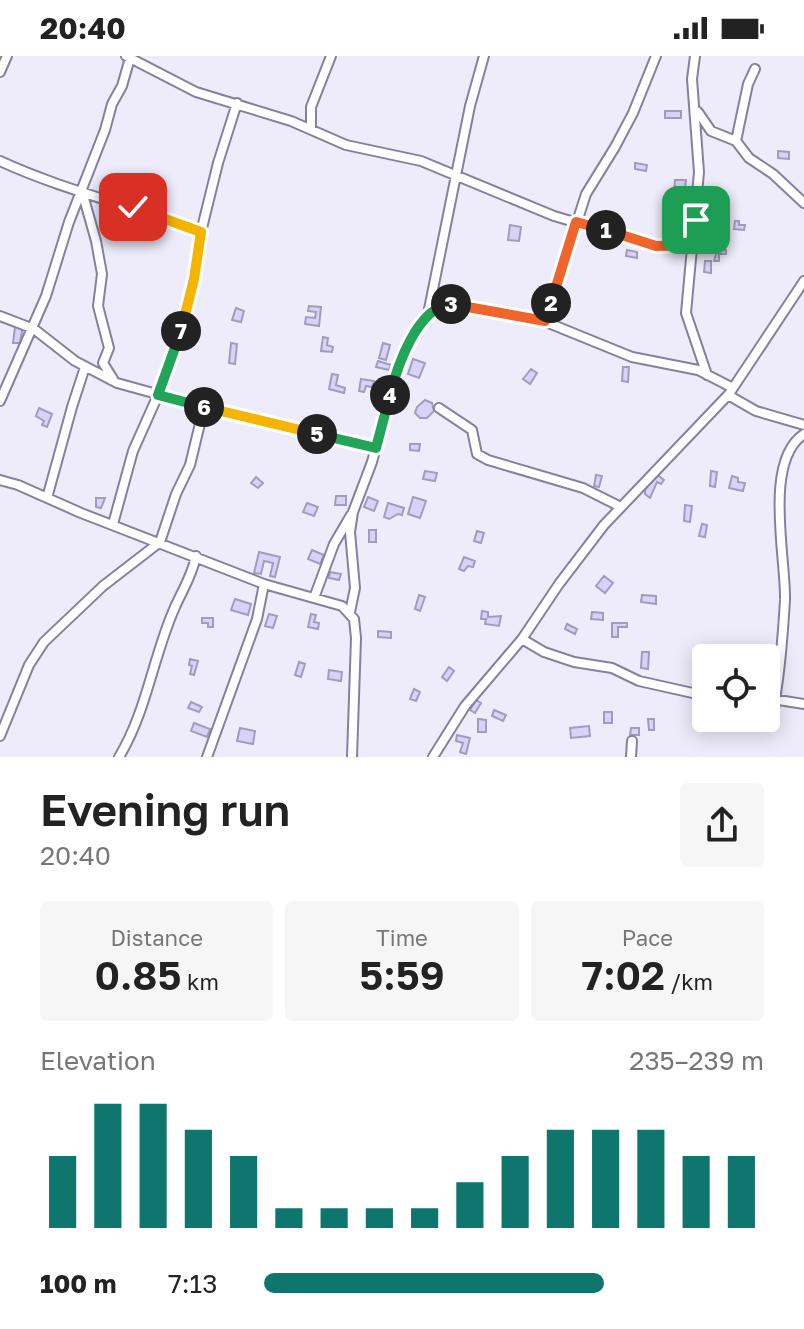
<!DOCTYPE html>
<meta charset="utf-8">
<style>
body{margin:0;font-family:"Golos Text",sans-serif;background:#f6f6f6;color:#222;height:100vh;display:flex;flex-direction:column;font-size:30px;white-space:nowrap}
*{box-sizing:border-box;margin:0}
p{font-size:26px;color:#767676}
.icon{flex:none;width:44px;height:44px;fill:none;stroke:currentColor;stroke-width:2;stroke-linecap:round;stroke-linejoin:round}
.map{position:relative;height:701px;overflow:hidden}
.sheet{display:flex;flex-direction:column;background:#fff;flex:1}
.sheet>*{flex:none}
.fabs{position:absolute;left:692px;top:588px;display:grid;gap:16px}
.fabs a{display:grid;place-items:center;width:88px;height:88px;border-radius:8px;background:#fff;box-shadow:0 4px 20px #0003;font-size:40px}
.pin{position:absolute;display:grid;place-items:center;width:68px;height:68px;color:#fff;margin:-34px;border-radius:16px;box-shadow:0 4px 12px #0006}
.km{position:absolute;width:40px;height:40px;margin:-20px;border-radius:50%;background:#222;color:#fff;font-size:22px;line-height:40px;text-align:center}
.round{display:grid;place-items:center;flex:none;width:84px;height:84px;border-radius:8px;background:#f6f6f6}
.headline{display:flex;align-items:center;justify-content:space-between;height:136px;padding:0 40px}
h1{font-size:44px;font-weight:600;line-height:60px}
.metrics{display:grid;grid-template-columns:repeat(3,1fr);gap:12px;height:136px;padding:8px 40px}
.metrics div{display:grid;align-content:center;border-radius:8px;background:#f6f6f6;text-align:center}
.metrics b{font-size:40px;font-weight:600}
.metrics small{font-size:22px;font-weight:400}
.metrics p{font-size:22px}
.chart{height:224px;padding:16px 40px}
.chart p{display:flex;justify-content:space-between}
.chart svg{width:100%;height:144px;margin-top:8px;stroke:#0f766e;stroke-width:6}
ul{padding:0 40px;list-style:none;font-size:26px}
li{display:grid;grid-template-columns:128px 96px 1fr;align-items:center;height:60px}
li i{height:20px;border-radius:10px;background:#0f766e}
.status{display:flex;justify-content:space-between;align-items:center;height:56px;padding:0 40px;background:#fff;direction:ltr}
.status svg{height:22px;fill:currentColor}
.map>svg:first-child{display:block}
</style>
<div class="status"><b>20:40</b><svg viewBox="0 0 49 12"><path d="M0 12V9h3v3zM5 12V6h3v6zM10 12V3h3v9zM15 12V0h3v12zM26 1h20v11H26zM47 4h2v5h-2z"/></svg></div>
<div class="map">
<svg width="804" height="701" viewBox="0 0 804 701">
<rect width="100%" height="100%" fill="#eeecfa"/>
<path fill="#d9d2f7" stroke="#a29cbc" stroke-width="2" d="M665,55H681V62H665Z
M778,95L789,96V103L778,102Z
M635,107L647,109L646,115L635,113Z
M675,124H686L684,141H674Z
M735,165H739V169H745L744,174L734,173Z
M510,169L521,171L519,185L508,184Z
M627,194L637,196V202L626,200Z
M717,194H726V198H719V205H714Z
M705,205H711V217L704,216Z
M309,250L321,251L319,270L305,268L306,261L315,262L316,256L308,255Z
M236,252L244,255L241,266L232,264Z
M23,270L20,287H13L15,271Z
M323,281L328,282L327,289L333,291L332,296L321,295Z
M231,287L237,288L235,308L229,307Z
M383,287L390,289L386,304L379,302Z
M413,303L425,307L419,322L408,318Z
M378,305L391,309L389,314L376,311Z
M623,311H629L628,326L622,325Z
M531,313L537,317L530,328L523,323Z
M332,318L338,319L336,329L345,332L344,337L329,333Z
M361,323L374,325L372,331L366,330L364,336L359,335Z
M425,344L432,347L434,355L427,362H420L415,357L417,351Z
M39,352L52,358L47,371L42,369L44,365L36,360Z
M410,388H420L419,395L410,394Z
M425,415L437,417L435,425L423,423Z
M711,415L717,416L715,431L710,430Z
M656,418L664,424L661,428L657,426L650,442L645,438V434Z
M596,419L602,420L599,431L594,430Z
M732,420L738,422V426L745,427L743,435L729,432Z
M256,421L263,427L258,432L251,427Z
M336,440H346V449H335Z
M368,441L378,445L374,455L364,451Z
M413,441L426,445L420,462L408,458Z
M96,442H105L101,452L96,451Z
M307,447L318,451L314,460L303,456Z
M388,447L404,452L402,459L398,458L389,463L384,461Z
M685,449L692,450L690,466L684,465Z
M702,468L707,469L705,481L699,480Z
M369,474H376V486H369Z
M477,475L484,477L481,487L474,485Z
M312,494L324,499L320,508L308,503Z
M259,496L280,501L275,521L270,520L273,507L264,505L261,518L254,517Z
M464,501L475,505L473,511L468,510L464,515L459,513Z
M330,516L341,518L339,524L329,522Z
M604,520L613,527L605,537L596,530Z
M419,539L425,541L420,555L415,553Z
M642,539L656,540V548L641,546Z
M235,543L251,548L248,559L231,554Z
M482,555L488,556V561L501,560L499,570L485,568L486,563H481Z
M592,556L603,557V564L591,563Z
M269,558L277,560L273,572L265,570Z
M311,558L316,559L314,566L319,567L318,573L308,571Z
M202,562H213V571H208V567H202Z
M612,567H627V571H618V581H612Z
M567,568L577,573L575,578L565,573Z
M378,575L391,576V582L378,581Z
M727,594H743V600L727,599Z
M642,596H649L648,613L641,612Z
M190,603L198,605L194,619L190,618L192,610L189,609Z
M299,606L305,608L301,621L295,619Z
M449,611L454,615L447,625L442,621Z
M329,614L342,616L341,625L328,623Z
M414,633L420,636L416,645L410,643Z
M476,644L481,647L475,657L470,654Z
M191,646L202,651L199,656L188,652Z
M494,654L506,659L503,665L492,660Z
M604,656H612V667H604Z
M478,663L486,664V676H478Z
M648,663H654V674H649Z
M194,667L210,673L207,681L191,675Z
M589,670L590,680L571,682L570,672Z
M240,672L255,675L253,688L237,685Z
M631,672H639V679H630Z
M457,679L470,682L466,698L460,696L463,687L456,685Z"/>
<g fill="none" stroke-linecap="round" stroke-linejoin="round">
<g stroke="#86809f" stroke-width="12">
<path id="minor" d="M126,0L196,36L291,65L346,89L421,105L554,160L656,190L694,189
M695,0L692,23L699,116L686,257L707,319
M0,16L7,0
M698,56L711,75L736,85L749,102L773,118L804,147
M311,73V51L331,0
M736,85L748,28L755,13
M0,105C65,135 134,150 201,176
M83,139L96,185L102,218L98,250L109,292L103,307L113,323
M428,258L447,248L536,262L632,301L698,314L733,332
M0,260L34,273L75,305L117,327L204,351L376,392
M545,265L586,138L615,91L633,57L656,0
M728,339L756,355L804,369
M0,345L46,240L69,166L105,74L112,48L122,30L130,2
M439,352L472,374L477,398L488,404L583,432L621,451
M0,424L18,429L81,457L264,528L342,550L354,563L356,582L352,701
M47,442L72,351L85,311
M113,468L133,395L158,339L187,256L201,176L218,107L237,47
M314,542L334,488L351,459
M350,556L355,532L350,476L353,456L372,406L394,324L413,281L428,258L470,50L484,0
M522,583L544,596L574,606L612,612L639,625L706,640
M766,642L804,648
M775,643C781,610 783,577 785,544C786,501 763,405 804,378
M0,680L29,609L44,586L103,530L160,486L176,438L190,409L204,351
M119,701C147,655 153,600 175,551C183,533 192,520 196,500
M207,701L257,563L264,528
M433,701L465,650L522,583L559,528L604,469L729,338L804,225
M631,701L632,685"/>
</g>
<use href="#minor" stroke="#fff" stroke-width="8"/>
</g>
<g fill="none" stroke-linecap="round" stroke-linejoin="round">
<g stroke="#fff" stroke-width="16">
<path id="split-1" d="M606,174L656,190L694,189L696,164"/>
</g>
<g stroke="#fff" stroke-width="16">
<path id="split-2" d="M551,247L576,166L606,174"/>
</g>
<g stroke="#fff" stroke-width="16">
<path id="split-3" d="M451,248L545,265L551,247"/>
</g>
<g stroke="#fff" stroke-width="16">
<path id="split-4" d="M390,339C397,311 417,251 451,248"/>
</g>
<g stroke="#fff" stroke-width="16">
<path id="split-5" d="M317,378L376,392L390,339"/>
</g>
<g stroke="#fff" stroke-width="16">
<path id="split-6" d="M204,351L317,378"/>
</g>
<g stroke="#fff" stroke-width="16">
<path id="split-7" d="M181,275L158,339L204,351"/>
</g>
<g stroke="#fff" stroke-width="16">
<path id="split-8" d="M181,275L194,223L201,176L187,171"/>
</g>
<g stroke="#fff" stroke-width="16">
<path id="split-9" d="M133,151L187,171"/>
</g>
<use href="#split-1" stroke="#f0652b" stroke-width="10"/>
<use href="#split-2" stroke="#f0652b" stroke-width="10"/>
<use href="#split-3" stroke="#f0652b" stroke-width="10"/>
<use href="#split-4" stroke="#22a559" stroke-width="10"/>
<use href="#split-5" stroke="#22a559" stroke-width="10"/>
<use href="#split-6" stroke="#f5b400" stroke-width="10"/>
<use href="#split-7" stroke="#22a559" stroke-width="10"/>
<use href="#split-8" stroke="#f5b400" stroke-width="10"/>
<use href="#split-9" stroke="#f5b400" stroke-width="10"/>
</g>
</svg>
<div class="fabs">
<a><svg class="icon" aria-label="locate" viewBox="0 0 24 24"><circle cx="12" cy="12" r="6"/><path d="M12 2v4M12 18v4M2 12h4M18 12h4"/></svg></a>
</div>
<div class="pin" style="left:696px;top:164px;background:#1e9e55"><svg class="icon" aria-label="arrive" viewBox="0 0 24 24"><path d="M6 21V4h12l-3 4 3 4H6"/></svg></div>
<div class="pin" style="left:133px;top:151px;background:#d93025"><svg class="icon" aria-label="check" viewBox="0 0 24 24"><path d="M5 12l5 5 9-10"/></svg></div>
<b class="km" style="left:606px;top:174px">1</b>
<b class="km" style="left:551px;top:247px">2</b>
<b class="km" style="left:451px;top:248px">3</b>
<b class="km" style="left:390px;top:339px">4</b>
<b class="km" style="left:317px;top:378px">5</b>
<b class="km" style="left:204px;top:351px">6</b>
<b class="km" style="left:181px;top:275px">7</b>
</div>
<section class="sheet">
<div class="headline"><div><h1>Evening run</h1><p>20:40</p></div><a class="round"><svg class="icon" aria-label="share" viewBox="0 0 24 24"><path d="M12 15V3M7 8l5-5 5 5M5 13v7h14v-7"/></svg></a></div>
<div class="metrics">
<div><p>Distance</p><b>0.85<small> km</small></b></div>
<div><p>Time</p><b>5:59</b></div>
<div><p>Pace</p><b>7:02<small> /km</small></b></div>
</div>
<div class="chart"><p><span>Elevation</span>235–239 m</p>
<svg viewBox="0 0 160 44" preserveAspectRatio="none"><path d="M5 44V22M15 44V6M25 44V6M35 44V14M45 44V22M55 44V38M65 44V38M75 44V38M85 44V38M95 44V30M105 44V22M115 44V14M125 44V14M135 44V14M145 44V22M155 44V22"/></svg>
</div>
<ul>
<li><b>100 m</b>7:13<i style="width:68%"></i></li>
</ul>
</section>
